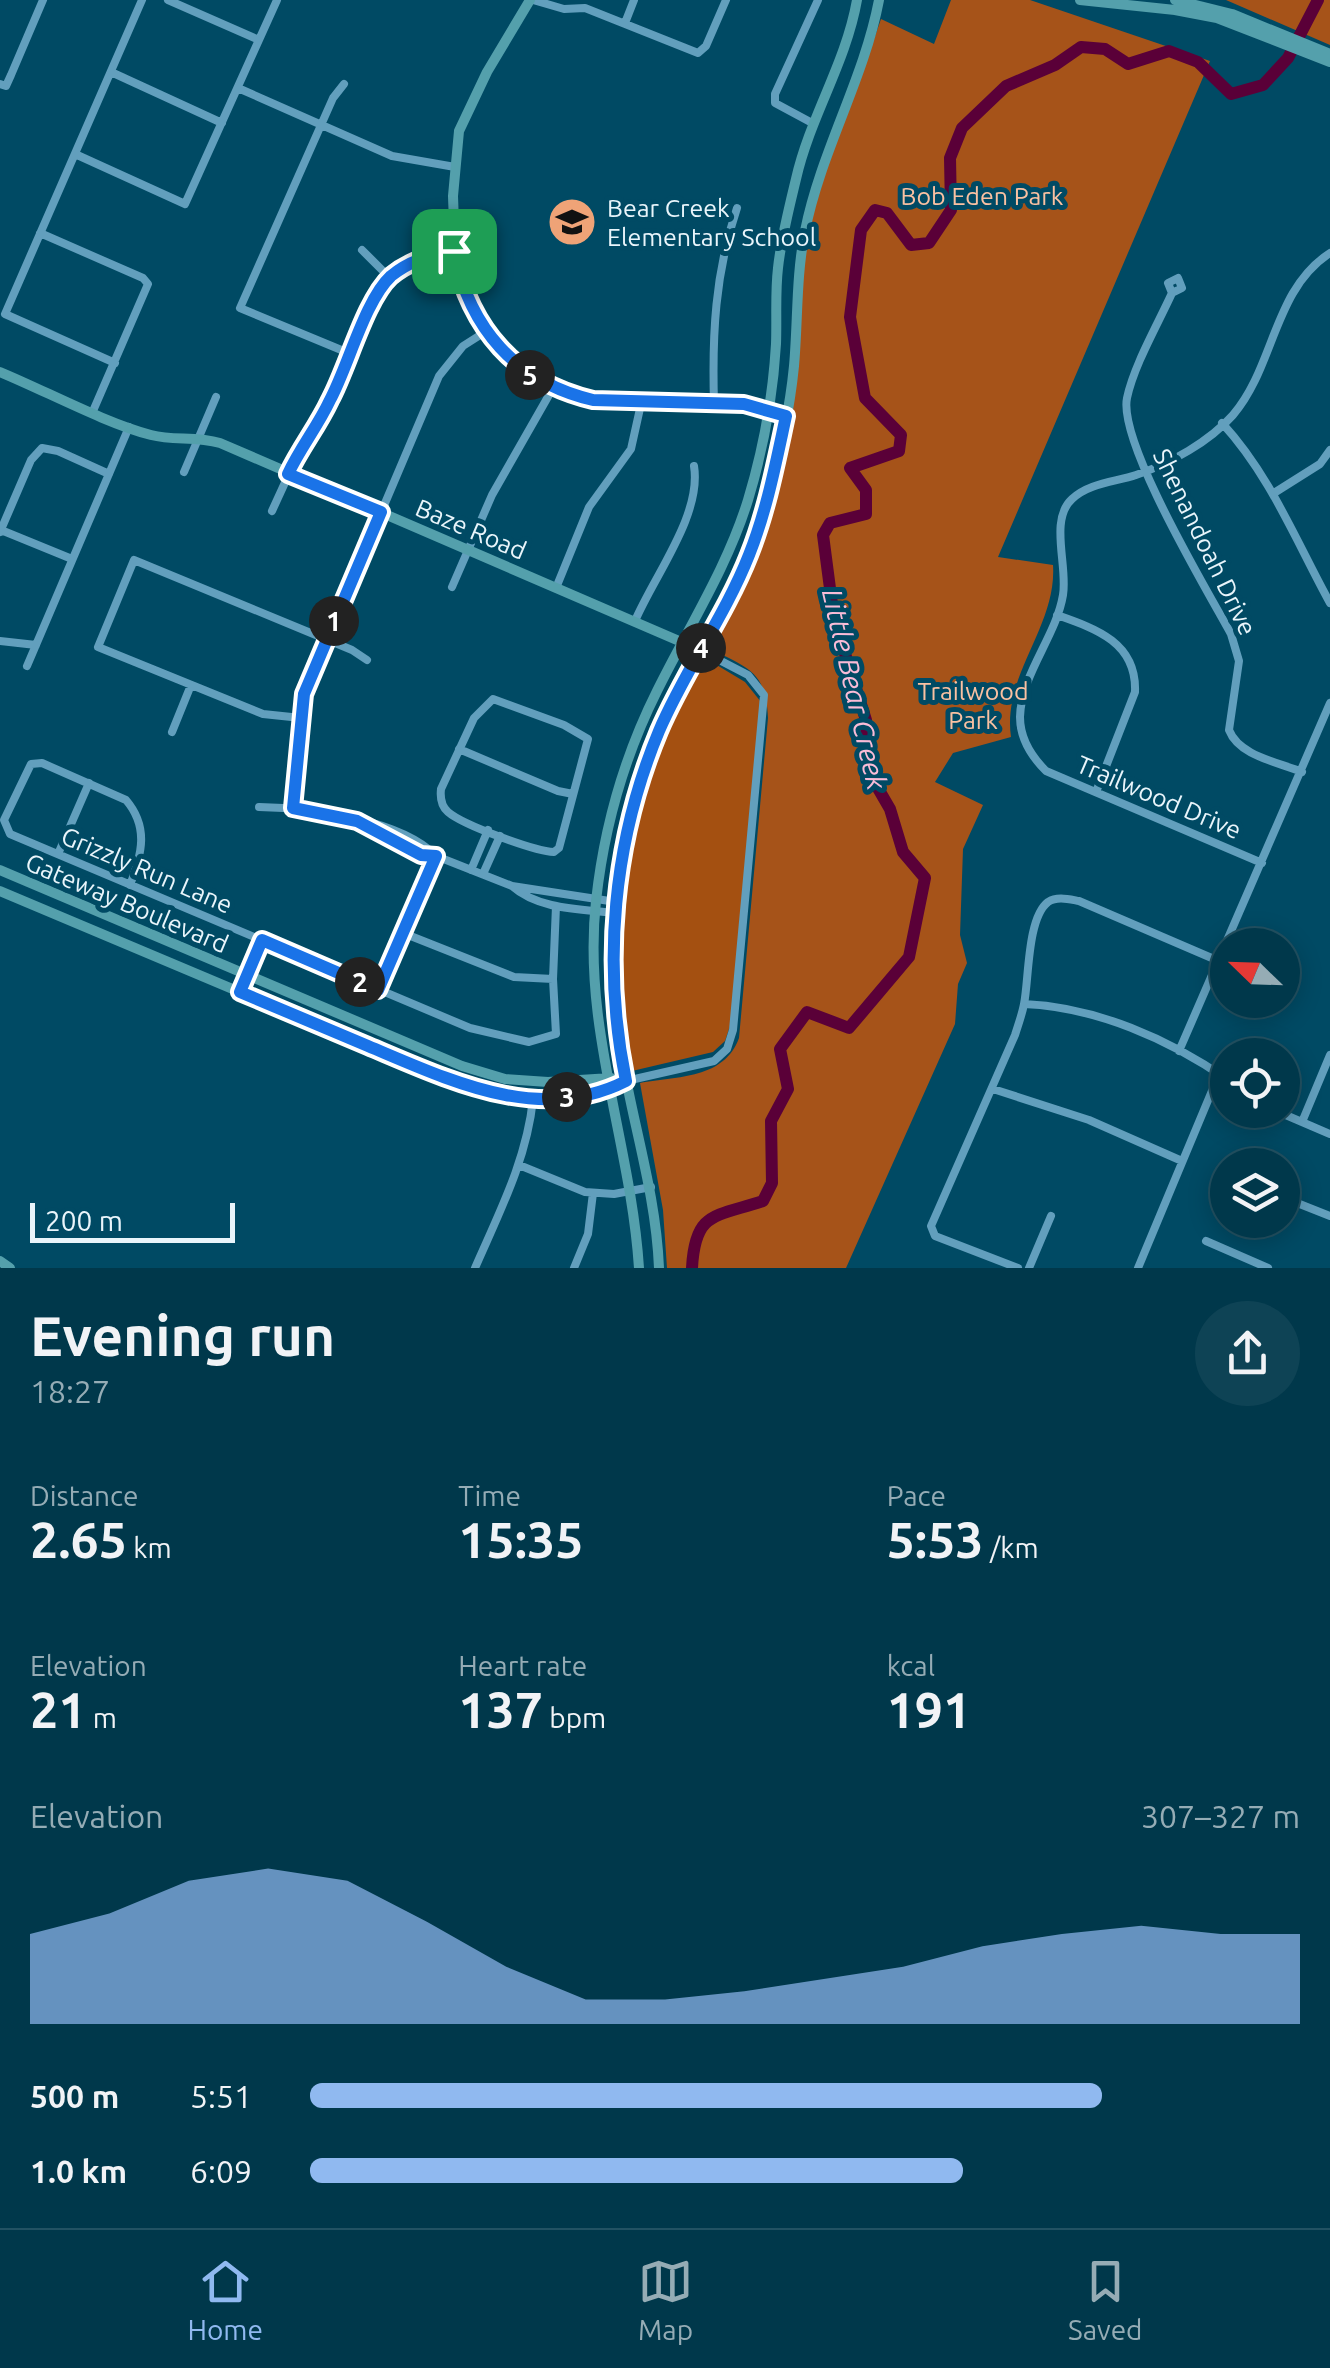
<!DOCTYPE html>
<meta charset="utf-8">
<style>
body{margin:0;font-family:Ubuntu,sans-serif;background:#0e4355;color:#f1f3f6;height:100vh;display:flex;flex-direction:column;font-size:38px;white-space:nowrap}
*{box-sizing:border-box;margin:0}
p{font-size:32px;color:#95acb5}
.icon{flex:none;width:55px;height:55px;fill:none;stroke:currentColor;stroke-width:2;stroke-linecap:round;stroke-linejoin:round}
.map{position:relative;height:1268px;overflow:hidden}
.details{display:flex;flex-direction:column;background:#00384b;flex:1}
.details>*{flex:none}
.needle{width:65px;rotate:293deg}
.controls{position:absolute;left:1210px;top:928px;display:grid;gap:20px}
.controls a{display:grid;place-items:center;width:90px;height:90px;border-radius:50%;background:#00384b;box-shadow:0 5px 25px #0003,0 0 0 2px #225263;font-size:50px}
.scale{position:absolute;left:30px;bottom:25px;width:205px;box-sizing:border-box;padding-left:10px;border:5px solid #e9f5fb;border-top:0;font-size:28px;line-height:35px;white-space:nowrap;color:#e9f5fb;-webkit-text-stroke:8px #004a64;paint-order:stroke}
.pin{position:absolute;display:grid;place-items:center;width:85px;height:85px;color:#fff;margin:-42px;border-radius:20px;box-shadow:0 5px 15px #0006}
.km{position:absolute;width:50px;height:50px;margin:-25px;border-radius:50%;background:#222;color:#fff;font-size:28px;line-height:50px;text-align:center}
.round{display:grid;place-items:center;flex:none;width:105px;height:105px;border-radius:52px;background:#0e4355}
.head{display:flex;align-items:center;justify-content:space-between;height:170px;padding:0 30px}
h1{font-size:55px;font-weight:600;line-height:75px}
.figures{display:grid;grid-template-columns:repeat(3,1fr);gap:15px;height:170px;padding:10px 30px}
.figures div{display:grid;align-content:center}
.figures b{font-size:50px;font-weight:600}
.figures small{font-size:28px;font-weight:400}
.figures p{font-size:28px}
.chart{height:280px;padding:20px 30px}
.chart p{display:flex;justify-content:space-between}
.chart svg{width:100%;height:180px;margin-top:10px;fill:#90b9f0;opacity:.7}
ul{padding:0 30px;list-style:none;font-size:32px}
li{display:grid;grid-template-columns:160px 120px 1fr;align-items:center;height:75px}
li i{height:25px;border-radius:12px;background:#90b9f0}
.menu{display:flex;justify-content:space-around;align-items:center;height:140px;border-top:2px solid #225263;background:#00384b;font-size:28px;color:#95acb5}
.menu a{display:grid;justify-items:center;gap:5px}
.menu .selected{color:#90b9f0}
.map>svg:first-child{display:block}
</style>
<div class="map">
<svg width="1330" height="1268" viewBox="0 0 1330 1268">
<rect width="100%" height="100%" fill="#004a64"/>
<path fill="#a65319" d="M951,0H1030L1210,61L998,557L1053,565C1057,627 1002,674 1011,737L953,753L935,782L983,805L963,849L960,935L967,963L958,984L955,1024L846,1268H667L663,1210L640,1083C678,1076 724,1079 739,1038L768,718C766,669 747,669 708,647C738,591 767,534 779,471C798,376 793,277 820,184C835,128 863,74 881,19L934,44Z
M1226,0H1330V45Z"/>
<path fill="#a45011" d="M705,658L745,682L761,702L731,1023L725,1041L713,1052L632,1071C603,915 628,801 700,662Z"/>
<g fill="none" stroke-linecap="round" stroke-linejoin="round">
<path stroke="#5a0038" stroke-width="12" d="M692,1268C695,1211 715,1217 763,1201L772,1183L771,1121L788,1089L780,1049L807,1012L849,1028L909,957L925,878L903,852L890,809L868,771L866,720L834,619L823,535L830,523L866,514V490L850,468L899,451L901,435L865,398L850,317L861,230L875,210L887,213L911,245L929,243L951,210L950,158L962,128L1006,86L1055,65L1081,47L1105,49L1128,64L1169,51L1198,62L1231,94L1263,85L1288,58L1318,0"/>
<path stroke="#629fbd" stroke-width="8" d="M168,0L259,40
M533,0L564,9L585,8L698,53L706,46L726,0
M625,23L634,0
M111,72L222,123
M0,84L6,86L11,75L43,0
M344,84L333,98L240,308L351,354
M238,88L392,156L455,167
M814,124L775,103V94L818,0
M75,154L185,204L277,0
M40,233L143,278L148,284L93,411
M362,250L390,278
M1172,293L1168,283L1178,278L1182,288L1172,293C1158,324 1134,365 1127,398C1118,442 1207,590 1231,634L1239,661L1229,730C1239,756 1278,762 1302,772
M115,363L5,314L142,0
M714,403C712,335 715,273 737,208
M1222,423C1270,475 1296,541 1330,603
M184,472L216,397
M1274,493L1320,464L1330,450
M272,511L299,452L330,401L376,295L390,278L405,266L436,254L455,251
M1,530L72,559
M0,532L31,460L42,448L58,451L109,474
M452,587L492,495L553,388
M556,588L589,507L631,449L641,404
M1057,615C1097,629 1137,643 1135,692L1096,792
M635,621C654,576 702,515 694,466
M0,641L36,645
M27,666L129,427
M493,699L564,725L588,739L559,848L554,852C534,851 463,825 448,812C441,806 440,798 441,789L474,718Z
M301,718L263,714L98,647L134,560L352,650L367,660
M172,732L191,685
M459,749L558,791L573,794
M259,807C309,808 400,819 436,856
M293,807L304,694L439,376L463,346L485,332
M357,821L421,855L436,856L512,886L616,902
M58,854L89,783
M1262,863L1046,771C1032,757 1020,739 1020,717C1021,674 1056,637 1063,595C1068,566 1049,520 1072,499C1089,483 1115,482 1136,475C1171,463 1209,442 1233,415C1275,366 1273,290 1330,253
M471,870L488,830
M483,874L500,836
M130,885C142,854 149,827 126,800L42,763L31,764L4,820L10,834L470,1028L529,1042L556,1034L553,979L556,906
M512,886C539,910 581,909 615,913
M403,933L514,977L553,979
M247,975L262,940
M378,990L436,856
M1024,1004C1096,1007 1169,1039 1228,1080
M1179,1051L1330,703
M626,1081L714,1061L727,1049L733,1030L764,695L748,675L700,650
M993,1089L1089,1120L1182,1161
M1274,1110L1330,1134
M1302,1122L1330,1055
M519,1165L585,1192L614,1194L651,1187
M1282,1197L1330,1216
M1206,1241L1268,1268
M475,1268C499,1213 527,1159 533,1099
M574,1268L588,1234L593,1193
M1018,1268L935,1236L931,1226L1015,1035C1018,1025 1022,1015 1024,1004C1029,980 1027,918 1048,902C1057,896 1068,899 1079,901L1228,965
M1029,1268L1051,1216
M1138,1268L1219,1074"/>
<path stroke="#54a0ac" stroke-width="10" d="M530,0L487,72L459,131L453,196L455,251L465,291L485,332L519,368L569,395L608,403L744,405L786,415
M1080,0L1175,10L1217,18L1330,62
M1175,0L1232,14L1330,54
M0,372C46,391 105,423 151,435C174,441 195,436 220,443L700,650
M0,870L462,1066L505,1079L548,1082L611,1078
M0,891L458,1084C513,1099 573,1109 626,1081
M0,1261L10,1268
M639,1268C631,1144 582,1027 596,901C604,828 624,757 657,691C688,628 727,568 748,500C763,450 773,396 776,344C777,319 775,293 778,268C781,239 789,208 796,179C810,117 846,63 857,0
M659,1268C656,1194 633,1125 621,1052C612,1003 611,951 616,901C624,836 640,771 668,712C694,658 731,607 751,550C771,491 788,428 794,366C798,321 796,276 805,231C821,151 864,79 879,0"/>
</g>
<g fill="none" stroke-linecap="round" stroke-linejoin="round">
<g stroke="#fff" stroke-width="20">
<path id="route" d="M454,251C469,328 516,382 593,400L744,404L786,416C776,462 767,510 749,555C725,616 685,670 659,731C613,841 602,964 626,1081C540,1125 449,1080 368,1046C325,1028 282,1010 240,992L262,940L378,990L436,856L421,855L357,821L293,808L304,694L381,512L288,474C300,448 318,426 330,400C348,367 365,300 391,276C409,261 432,254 454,251Z"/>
</g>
<use href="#route" stroke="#1a73e8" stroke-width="12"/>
</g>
<defs>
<g id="school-disc" transform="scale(2.5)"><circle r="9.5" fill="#efa377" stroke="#004a64"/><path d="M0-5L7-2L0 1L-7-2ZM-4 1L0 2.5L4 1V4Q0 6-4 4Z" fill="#111"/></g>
</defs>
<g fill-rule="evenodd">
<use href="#school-disc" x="572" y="222"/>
</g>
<g text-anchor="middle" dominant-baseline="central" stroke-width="10" stroke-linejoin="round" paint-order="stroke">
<g font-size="25" fill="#fac1a2" stroke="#004a64">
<text x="982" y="196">Bob Eden Park</text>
<text x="973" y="691">Trailwood<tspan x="973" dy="29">Park</tspan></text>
</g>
<g font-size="25" fill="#e9f5fb" stroke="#004a64" text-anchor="start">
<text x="607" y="208">Bear Creek<tspan x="607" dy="29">Elementary School</tspan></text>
</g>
<g font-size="25" fill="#e9f5fb" stroke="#004a64">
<text transform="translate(471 529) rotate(23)">Baze Road</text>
<text transform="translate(1205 542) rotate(64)">Shenandoah Drive</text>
<text transform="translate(1159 797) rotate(23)">Trailwood Drive</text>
<text transform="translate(147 870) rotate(23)">Grizzly Run Lane</text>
<text transform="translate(127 903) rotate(23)">Gateway Boulevard</text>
</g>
<g font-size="28" font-style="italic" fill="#f9bcd7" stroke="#004a64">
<text transform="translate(855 689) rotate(77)">Little Bear Creek</text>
</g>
</g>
</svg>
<div class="controls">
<a><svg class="needle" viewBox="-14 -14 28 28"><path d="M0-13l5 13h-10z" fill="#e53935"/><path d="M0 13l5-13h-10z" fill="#95acb5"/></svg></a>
<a><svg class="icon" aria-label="locate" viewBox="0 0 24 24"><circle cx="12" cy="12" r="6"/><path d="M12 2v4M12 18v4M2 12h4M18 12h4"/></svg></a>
<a><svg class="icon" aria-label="layers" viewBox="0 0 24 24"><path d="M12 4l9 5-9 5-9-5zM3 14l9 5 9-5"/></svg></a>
</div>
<div class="scale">200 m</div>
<div class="pin" style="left:454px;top:251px;background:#1e9e55"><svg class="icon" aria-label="arrive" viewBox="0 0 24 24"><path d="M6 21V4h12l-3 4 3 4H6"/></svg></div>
<b class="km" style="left:334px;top:621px">1</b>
<b class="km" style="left:360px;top:982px">2</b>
<b class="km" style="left:567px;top:1097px">3</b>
<b class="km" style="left:701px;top:648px">4</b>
<b class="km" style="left:530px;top:375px">5</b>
</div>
<section class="details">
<div class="head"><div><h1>Evening run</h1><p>18:27</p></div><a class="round"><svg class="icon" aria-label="share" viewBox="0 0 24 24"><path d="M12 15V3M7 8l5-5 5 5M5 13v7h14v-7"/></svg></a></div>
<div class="figures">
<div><p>Distance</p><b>2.65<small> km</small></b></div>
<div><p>Time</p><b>15:35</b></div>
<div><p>Pace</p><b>5:53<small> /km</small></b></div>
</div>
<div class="figures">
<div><p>Elevation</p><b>21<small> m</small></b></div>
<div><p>Heart rate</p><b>137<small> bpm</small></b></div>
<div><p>kcal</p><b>191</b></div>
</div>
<div class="chart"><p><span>Elevation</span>307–327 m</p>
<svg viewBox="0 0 160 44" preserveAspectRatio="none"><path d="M0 44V22L10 17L20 9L30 6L40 9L50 19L60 30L70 38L80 38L90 36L100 33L110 30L120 25L130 22L140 20L150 22L160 22V44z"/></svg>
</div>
<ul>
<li><b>500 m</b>5:51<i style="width:80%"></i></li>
<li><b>1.0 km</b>6:09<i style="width:66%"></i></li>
</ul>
</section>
<nav class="menu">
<a class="selected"><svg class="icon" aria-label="home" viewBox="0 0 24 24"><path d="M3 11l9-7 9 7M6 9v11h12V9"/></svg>Home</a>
<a><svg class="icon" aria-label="map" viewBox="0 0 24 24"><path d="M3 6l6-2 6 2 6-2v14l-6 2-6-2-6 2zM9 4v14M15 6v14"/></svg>Map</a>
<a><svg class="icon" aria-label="saved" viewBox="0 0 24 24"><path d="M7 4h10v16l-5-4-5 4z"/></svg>Saved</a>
</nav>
